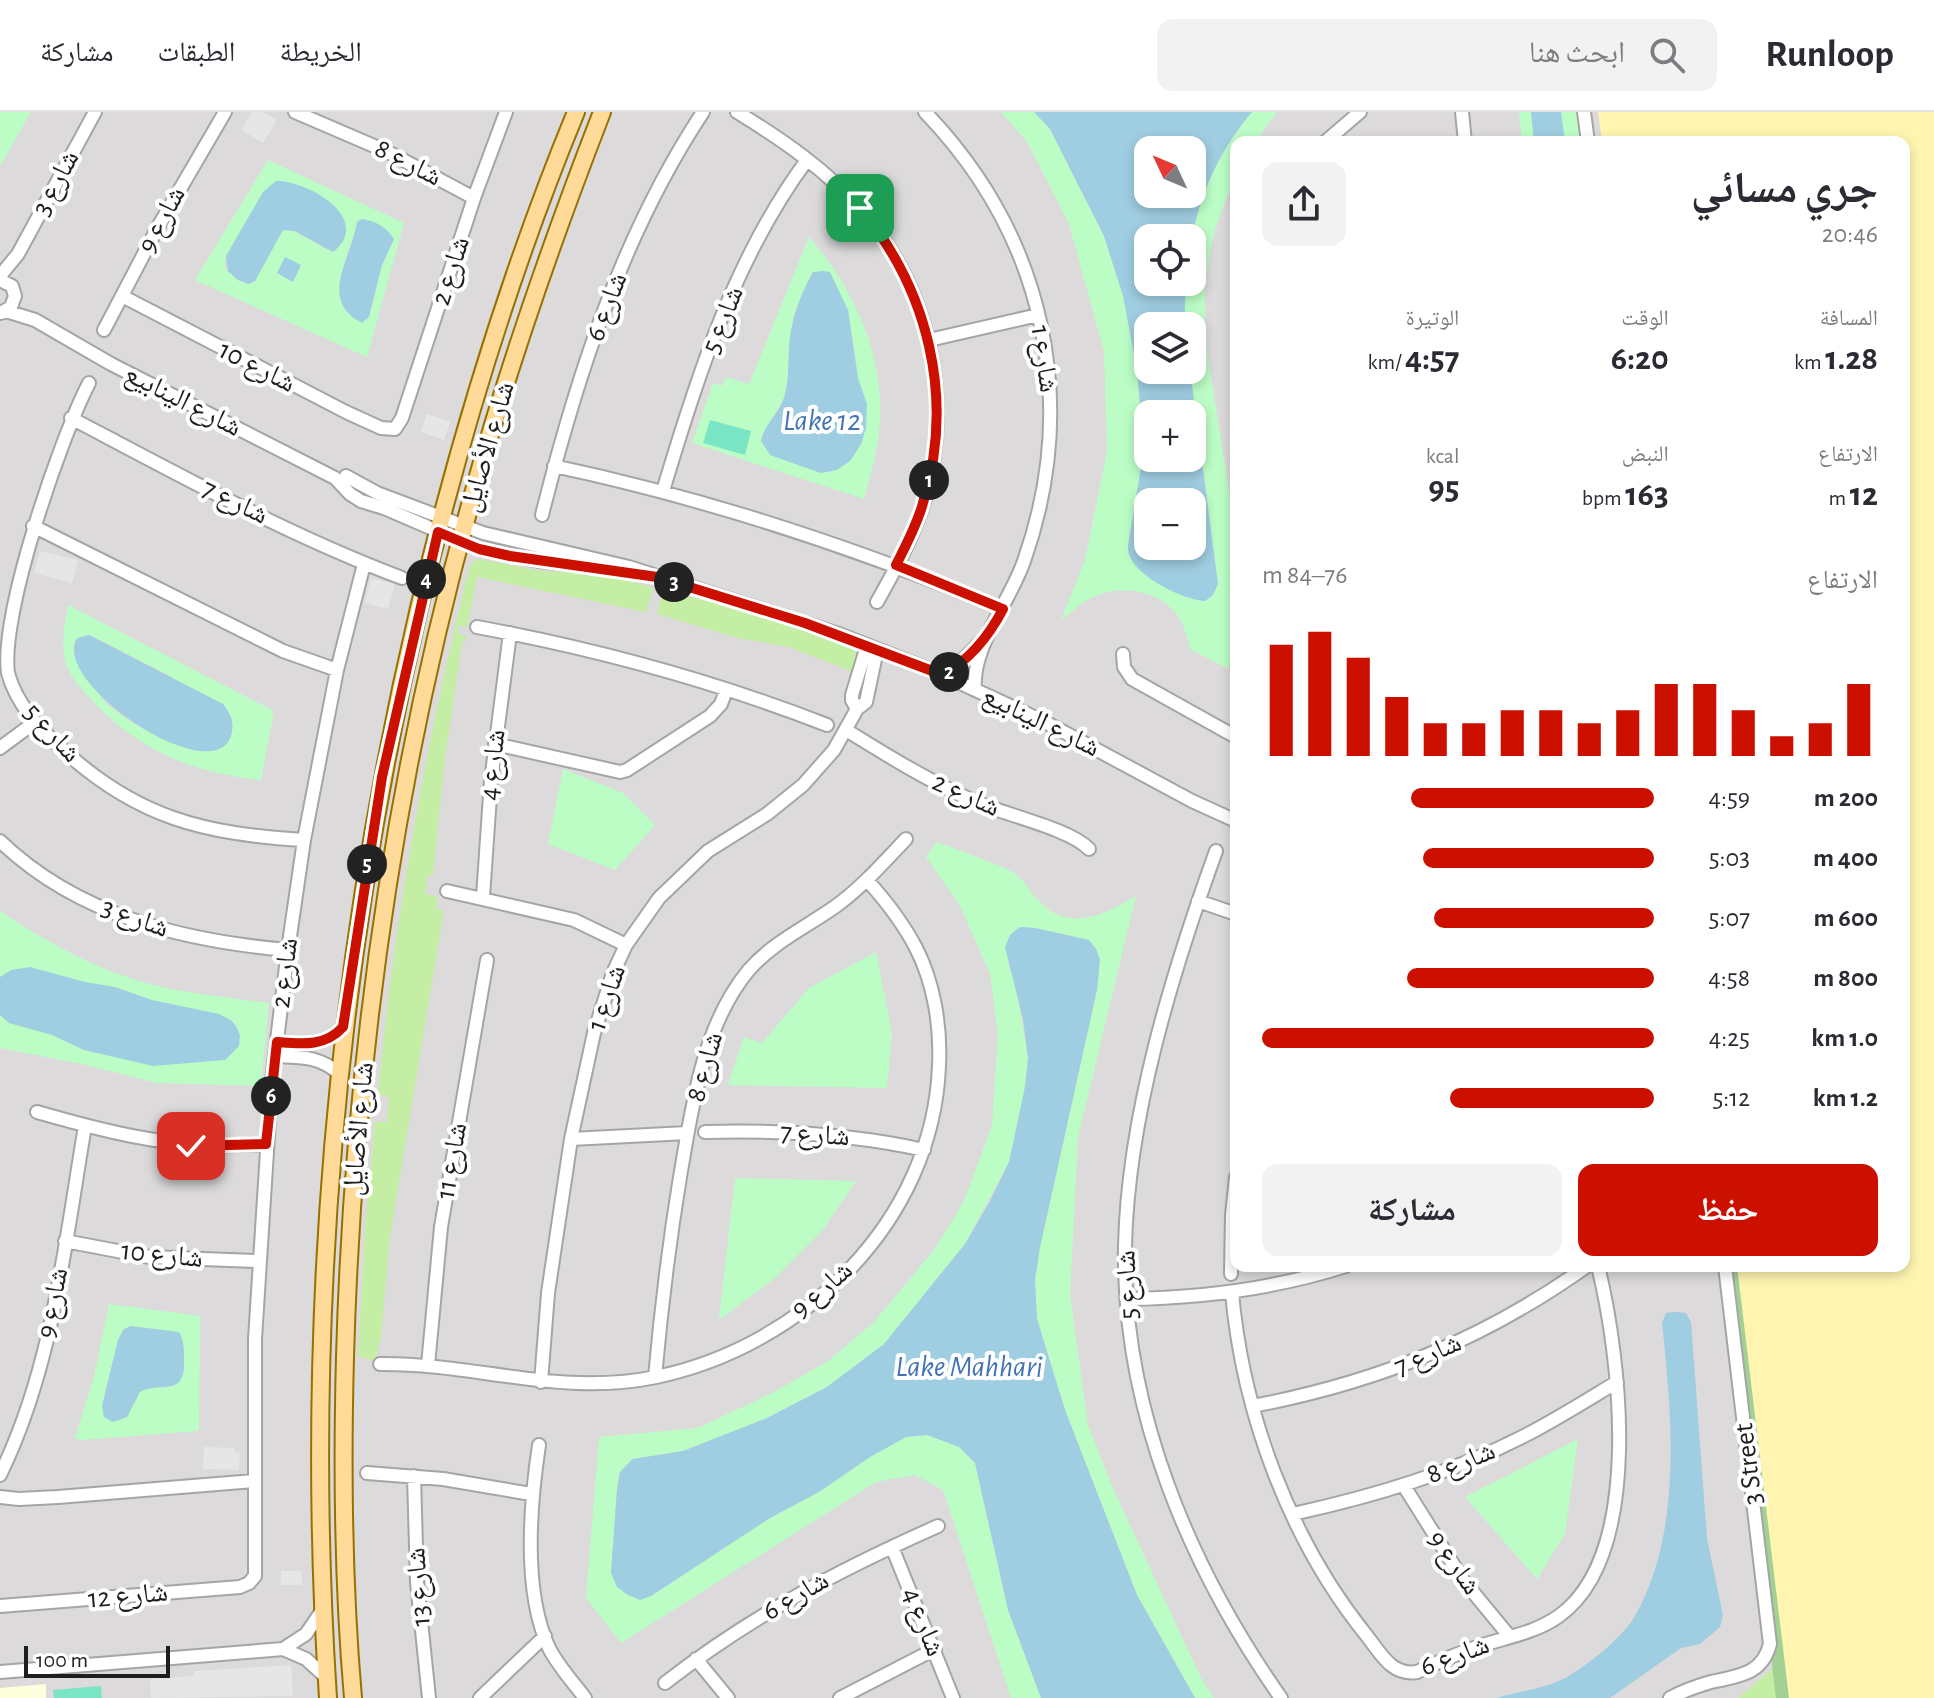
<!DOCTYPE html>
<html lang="ar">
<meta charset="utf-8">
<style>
body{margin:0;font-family:"Alegreya Sans","Noto Naskh Arabic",sans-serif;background:#f2f2f3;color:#2b2b33;direction:rtl;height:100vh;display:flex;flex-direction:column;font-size:30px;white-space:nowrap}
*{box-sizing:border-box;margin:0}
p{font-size:26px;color:#7c7c81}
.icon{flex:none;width:44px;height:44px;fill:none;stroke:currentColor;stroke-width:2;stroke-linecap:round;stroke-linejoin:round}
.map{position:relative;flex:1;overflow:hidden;direction:ltr}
.drawer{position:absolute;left:1230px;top:24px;width:680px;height:1136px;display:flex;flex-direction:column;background:#fff;border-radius:16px;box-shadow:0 4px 12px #0003;direction:rtl}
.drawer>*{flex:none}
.needle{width:52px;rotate:314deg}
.buttons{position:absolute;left:1134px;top:24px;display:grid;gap:16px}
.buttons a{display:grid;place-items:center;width:72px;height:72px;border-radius:16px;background:#fff;box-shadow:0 4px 12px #0003;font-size:40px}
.scale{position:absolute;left:24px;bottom:20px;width:146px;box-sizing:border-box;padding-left:8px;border:4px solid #1e1e1e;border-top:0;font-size:22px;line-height:28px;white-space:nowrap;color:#1e1e1e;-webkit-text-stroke:6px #fff;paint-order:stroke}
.pin{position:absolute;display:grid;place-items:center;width:68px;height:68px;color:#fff;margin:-34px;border-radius:16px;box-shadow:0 4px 12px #0006}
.km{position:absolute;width:40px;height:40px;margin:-20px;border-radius:50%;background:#222;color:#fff;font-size:22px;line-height:40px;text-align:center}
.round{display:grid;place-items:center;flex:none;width:84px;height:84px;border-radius:16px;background:#f2f2f3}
.head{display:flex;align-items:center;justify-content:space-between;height:136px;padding:0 32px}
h1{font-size:44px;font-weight:700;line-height:60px}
.metrics{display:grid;grid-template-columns:repeat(3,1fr);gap:12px;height:136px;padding:8px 32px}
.metrics div{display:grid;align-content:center}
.metrics b{font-size:34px;font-weight:700}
.metrics small{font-size:22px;font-weight:400}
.metrics p{font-size:22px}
.chart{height:224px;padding:16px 32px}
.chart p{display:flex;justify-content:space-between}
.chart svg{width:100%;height:144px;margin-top:8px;stroke:#cb1000;stroke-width:6}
.button{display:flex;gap:16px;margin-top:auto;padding:16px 32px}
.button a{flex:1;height:92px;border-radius:16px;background:#cb1000;color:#fff;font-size:32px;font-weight:700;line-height:92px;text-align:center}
.button a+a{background:#f2f2f3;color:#2b2b33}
ul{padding:0 32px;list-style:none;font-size:26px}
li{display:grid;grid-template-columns:128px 96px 1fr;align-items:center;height:60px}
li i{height:20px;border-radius:10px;background:#cb1000}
header{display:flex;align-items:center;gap:48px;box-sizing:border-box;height:112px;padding:0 40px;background:#fff;border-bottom:2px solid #e1e1e2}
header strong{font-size:38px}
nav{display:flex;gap:44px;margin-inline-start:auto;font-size:28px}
.search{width:560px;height:72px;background:#f2f2f3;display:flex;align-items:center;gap:20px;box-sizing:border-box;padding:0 28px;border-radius:16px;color:#7c7c81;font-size:30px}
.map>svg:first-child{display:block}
</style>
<header>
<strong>Runloop</strong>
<div class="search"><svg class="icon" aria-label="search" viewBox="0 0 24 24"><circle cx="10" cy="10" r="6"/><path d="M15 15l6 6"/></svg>ابحث هنا</div>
<nav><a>الخريطة</a><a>الطبقات</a><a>مشاركة</a></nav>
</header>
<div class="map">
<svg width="1934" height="1586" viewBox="0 0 1934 1586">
<rect width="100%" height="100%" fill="#f0ece3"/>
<path fill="#dcdada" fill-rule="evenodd" d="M0,0H1934V1586H0ZM1236,30H1904V1154H1236ZM1148,38H1192V82H1148ZM1148,126H1192V170H1148ZM1148,214H1192V258H1148ZM1148,302H1192V346H1148ZM1148,390H1192V434H1148Z"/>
<path fill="#fcffdc" d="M46,1572V1586H0V1576Z"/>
<path fill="#c3eea4" d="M479,447L541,459L606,462L653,476L646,500L477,465L467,515L459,514L458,522L466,524L465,530H462L445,645L433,763H428L425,782L438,785L436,797L444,798L390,1125L381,1224L375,1249L358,1244L365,1119L375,1010H387L389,984L378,983C395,801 427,628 470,452Z
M662,478L752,500L844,532L857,541L853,560L789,535L738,526L657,502Z
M1784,1547L1789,1586H1738Z"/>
<path fill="#a1d294" d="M1725,1154H1742L1796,1586H1776Z"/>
<path fill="#fff5b1" d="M1598,0H1934V1586H1789L1737,1154H1904V30H1602Z"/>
<path fill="#bcfdc6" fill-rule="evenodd" d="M0,0H31L0,54Z
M1001,0H1034L1050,17L1104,124L1123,184L1137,258L1144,338L1128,433L1130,446L1218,472L1190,258H1192V214H1184L1185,176L1186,170H1192C1192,155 1191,140 1193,125C1198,80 1223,34 1252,0H1277L1255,30H1236V62L1215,117L1204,172L1207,240L1233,403L1236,493L1229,557L1190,537C1187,523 1183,509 1173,498C1154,477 1116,473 1091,486C1081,491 1071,501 1061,508L1085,448L1107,339L1104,240L1069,112L1027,30Z
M1519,0H1578L1582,30H1522Z
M268,48L404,111L367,245L195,168ZM332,91L328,138L288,116L280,120L255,169L249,172C239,170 232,164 225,156L226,144ZM362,107L394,127L382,153L369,205L362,210C318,188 351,145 357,110Z
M809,125C853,175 883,240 880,307C879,334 871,361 864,387L692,331L713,271L722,274L726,265L749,272ZM813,160L841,186L848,198L858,266L821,361L770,343L763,321L783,289L788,267L789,235L796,197Z
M68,493L274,599L261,668C192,661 135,637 88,584C79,574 68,562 65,548C61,530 65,510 68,493ZM90,523L172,565L195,639C170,631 110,604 98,580C92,567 92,538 90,523Z
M563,657L623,681L655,713L615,758L548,732Z
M937,730C954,737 1006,754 1017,763C1026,771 1032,783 1041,791C1070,821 1107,801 1136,784L1078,1025L1070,1183L1088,1313L1112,1374L1201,1566L1214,1586H1195L1137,1483L1065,1298L1037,1207L1035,1168L1040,1135L1097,878L1100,848L1089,828L1035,816L1020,815L1008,851L1015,871L1028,946L1020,1011L1009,1050L965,1132L884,1232L827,1275L767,1306L683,1339L632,1347L620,1360L617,1377L611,1460L651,1484L770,1406L819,1380L870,1345L906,1325L927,1323L959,1335L975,1351L1008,1498L1041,1586H1011L943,1378L915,1363L876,1370L621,1531L586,1486L599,1325L698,1316L774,1280L828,1249L874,1210L934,1138L964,1089L992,1013L998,922L990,862L960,794L926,745Z
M0,799C50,833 107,863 166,876C200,883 235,886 269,891L261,974L157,971L86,953L0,936Z
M876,840L892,921L887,976L728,973L744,925L762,931L809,876Z
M735,1066L856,1069L822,1119L774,1167L719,1208Z
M109,1192L200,1204L199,1319L81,1328L75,1326L94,1264ZM130,1214L154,1217L185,1257C174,1290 152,1265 138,1282C132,1288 130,1298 127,1305L113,1310L104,1305L102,1294L118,1228Z
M1578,1327L1565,1422L1537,1467L1465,1385Z"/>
<path fill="#7ae5c4" d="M710,308L751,319L745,343L703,331Z
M101,1574L102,1586H54L53,1578Z"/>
<path fill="#e6e6e6" d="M252,0H263L277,8L263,31L241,18Z
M427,302L450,310L444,328L421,320Z
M40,439L78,448L72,471L34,461Z
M371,466L395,472L388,497L365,491Z
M204,1335L234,1336L235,1340L240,1341L239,1358L203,1357Z
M281,1459H302V1473H281Z
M291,1553L293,1584L151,1586L150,1567L193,1564L194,1559Z"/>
<path fill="#9fcde1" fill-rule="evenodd" d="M1034,0H1252C1221,36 1199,82 1192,129V126H1148V170H1186L1184,214H1148V258H1190L1218,472L1213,483L1205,489C1184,488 1139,466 1130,445C1128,442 1128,437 1128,433L1144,338L1137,258L1123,184L1104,124L1050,17ZM1148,38H1192V82H1148ZM1148,302H1192V346H1148ZM1148,390H1192V434H1148Z
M1531,0H1561L1565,30H1534Z
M276,69C306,68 375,106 333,140L295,119L283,118L255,169L249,172L238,168L228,159L226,144L263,80Z
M362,107C376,109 386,115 394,127L382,153L369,205L362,211C317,188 352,146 357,110Z
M285,145L301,153L293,170L277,161Z
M823,159L830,160L848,198L858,266L867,292L866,316L861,332L851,348L837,358L821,361L770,343L761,329C764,313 779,301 784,286C789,269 788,253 789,236C790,210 800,183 813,160Z
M89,523L223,592C230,601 234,608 232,620C221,684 49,572 77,526Z
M1020,815L1035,816L1089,828L1096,837L1100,848L1097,878L1040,1135L1035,1168L1037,1207L1065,1298L1137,1483L1195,1586H1041L1008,1498L975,1351L959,1335L927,1323L906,1325L870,1345L819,1380L770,1406L651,1484L640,1488L628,1483L617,1475L611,1461L617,1377L620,1360L633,1347L683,1339L767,1306L827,1275L884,1232L965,1132L990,1089L1009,1050L1025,975L1028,946L1023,907L1005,835L1010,823Z
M30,855L85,870L115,875L152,888L219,902L231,908L236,914L240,923L239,934L225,948L153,954L84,938L52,923L9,911L0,903V865L11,858Z
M1675,1200L1686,1201L1691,1210L1707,1427L1723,1503L1720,1515L1700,1532L1681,1536L1610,1586H1497C1520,1579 1545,1577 1567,1565C1588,1553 1623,1525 1635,1504C1683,1420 1672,1303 1662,1211L1666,1201Z
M130,1214L179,1220C184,1228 184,1237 184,1246C186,1287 163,1268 140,1280L127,1305L113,1310L104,1305L102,1294L118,1228L123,1218Z"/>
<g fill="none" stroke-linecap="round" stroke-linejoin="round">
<g stroke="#a5a5a5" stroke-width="16">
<path id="minor" d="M295,0L388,40L474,86
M737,0C781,27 827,58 861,98C930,177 954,289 924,390C913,425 895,458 877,490
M925,0C1043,123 1081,287 1024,449C1010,490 971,535 975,578
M1462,0L1465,30
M1584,0L1588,30
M1325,30L1360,0
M0,164L18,142L95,0
M0,168L12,174L15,184L11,195L1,201
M122,184L346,300L381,316L395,317L402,306L474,86L506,0
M6,199L35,208L111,252L335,366L350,382L361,389L384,396L479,437L539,449L603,456
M104,218L158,115L225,0
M929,228L1038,203
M89,271C60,327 0,502 8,561C16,591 38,615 60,635C136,706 204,722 304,728
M71,306C179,363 288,423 402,466
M554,354C709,387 857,436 1003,497
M346,364L377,381L483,421L629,455L836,521L943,563L1047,611L1192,689L1236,709
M663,379C697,265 735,145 807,48
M542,403C577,263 623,121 703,0
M33,414L283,539L337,558
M477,515C596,537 714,569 827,613
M1123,542L1124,555L1132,567L1236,625
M943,563L957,554L980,531
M857,597L852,588V583L867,534
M846,618C888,644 930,670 976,690C1006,703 1070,717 1089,737
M495,632L620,660L627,658L710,604L721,592L726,578
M0,636L35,610
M0,729C78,804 184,829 288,838
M1216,739C1172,861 1128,1004 1125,1134C1122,1296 1189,1455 1281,1586
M447,779L574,808L626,833
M483,785L491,669L510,521
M1198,789L1236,802
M277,930C302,932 325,935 343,915
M275,944C299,945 321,944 339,962
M37,1000C120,1024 179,1038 266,1032
M705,1020C778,1018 852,1022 924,1038
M571,1027L687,1021
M65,1129L149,1145L258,1149
M1231,1162L1232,1103L1236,1065
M1232,1181C1243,1302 1290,1429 1367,1524C1381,1542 1392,1564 1417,1560C1438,1550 1458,1541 1480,1534C1507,1525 1535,1521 1559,1504C1645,1442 1620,1244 1598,1154
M1127,1187C1203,1186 1274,1177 1346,1154
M380,1252C476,1251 559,1285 656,1265C804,1234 933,1109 939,954C941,914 934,871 916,836C903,811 886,789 867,768
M428,1253L441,1115L487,848
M655,1265C661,1198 669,1132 680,1065C692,996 702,915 748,859C773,830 805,816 836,794C862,775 883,751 906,727
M541,1270L548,1181L571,1027L594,921L613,861L626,833L659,786L708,739L767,702L803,673L834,638L857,597L866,590L877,538
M1253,1294C1378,1270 1483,1228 1587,1154
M539,1333C530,1393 523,1480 549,1536C558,1554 573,1570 585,1586
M367,1361L443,1367L531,1382
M0,1363C53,1255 65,1131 85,1014
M414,1364L417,1470L429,1586
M1404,1374L1463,1468L1510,1525
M0,1385L19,1387L58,1385L254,1369
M1293,1402C1374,1384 1452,1361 1526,1323C1557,1307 1587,1288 1617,1270
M892,1435L953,1586
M0,1494L240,1475L249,1471L255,1464V1227L271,977L288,838L304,728L337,558L364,452
M283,1537L306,1522L323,1497
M696,1547L728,1586
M0,1560L283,1537L306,1547L327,1566
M665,1571C751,1504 839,1458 938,1414
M480,1586L545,1524
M840,1586L935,1537
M1670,1586C1683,1579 1697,1574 1711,1570C1738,1564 1762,1563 1770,1532L1725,1154"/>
</g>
<g stroke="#977100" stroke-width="20">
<path id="major" d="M328,1586C304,1219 335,854 419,496C459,328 510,160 576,0
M353,1586C343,1472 342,1359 345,1245C353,958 393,670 470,393C506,260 552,129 602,0"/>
</g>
<use href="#minor" stroke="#fff" stroke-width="12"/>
<use href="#major" stroke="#ffda98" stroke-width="16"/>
</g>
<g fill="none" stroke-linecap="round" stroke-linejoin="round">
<g stroke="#fff" stroke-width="16">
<path id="route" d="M191,1034L266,1032L277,930C302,932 325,935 343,915L382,665L438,420L479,437L510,444L657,465L805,511L943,563C969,548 989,524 1003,497L896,453C906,433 917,413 923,391C955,287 929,179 860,96"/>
</g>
<use href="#route" stroke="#cb1000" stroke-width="10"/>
</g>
<g text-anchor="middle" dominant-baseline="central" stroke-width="8" stroke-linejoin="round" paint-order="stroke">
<g font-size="28" fill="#1e1e1e" stroke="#fff">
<text transform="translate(408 51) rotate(27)">شارع 8</text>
<text transform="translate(56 71) rotate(-62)">شارع 3</text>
<text transform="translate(162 108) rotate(-62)">شارع 9</text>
<text transform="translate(451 159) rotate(-72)">شارع 2</text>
<text transform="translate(607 195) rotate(-69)">شارع 6</text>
<text transform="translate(723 208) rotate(-68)">شارع 5</text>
<text transform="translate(1044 247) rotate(82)">شارع 1</text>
<text transform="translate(257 255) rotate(27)">شارع 10</text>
<text transform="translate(183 289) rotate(27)">شارع الينابيع</text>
<text transform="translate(488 335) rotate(-74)">شارع الأصايل</text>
<text transform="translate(235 390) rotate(26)">شارع 7</text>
<text transform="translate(1041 610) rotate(26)">شارع الينابيع</text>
<text transform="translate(52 621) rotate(47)">شارع 5</text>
<text transform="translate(493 653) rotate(-84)">شارع 4</text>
<text transform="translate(966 683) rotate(24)">شارع 2</text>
<text transform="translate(135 806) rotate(20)">شارع 3</text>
<text transform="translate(285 861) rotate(-83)">شارع 2</text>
<text transform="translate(607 886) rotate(-71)">شارع 1</text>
<text transform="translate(705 955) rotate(-74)">شارع 8</text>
<text transform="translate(359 1017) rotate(-85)">شارع الأصايل</text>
<text transform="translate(815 1023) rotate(4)">شارع 7</text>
<text transform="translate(452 1049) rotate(-80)">شارع 11</text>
<text transform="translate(162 1143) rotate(6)">شارع 10</text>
<text transform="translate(1128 1173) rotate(-93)">شارع 5</text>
<text transform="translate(822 1178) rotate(-41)">شارع 9</text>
<text transform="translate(53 1191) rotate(-79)">شارع 9</text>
<text transform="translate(1428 1243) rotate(-23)">شارع 7</text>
<text transform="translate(1461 1351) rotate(-22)">شارع 8</text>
<text transform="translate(1749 1352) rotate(-97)">3 Street</text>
<text transform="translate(1454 1451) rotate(55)">شارع 9</text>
<text transform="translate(419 1475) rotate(-94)">شارع 13</text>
<text transform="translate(128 1484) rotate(-5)">شارع 12</text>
<text transform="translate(796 1484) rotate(-30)">شارع 6</text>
<text transform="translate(923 1510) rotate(68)">شارع 4</text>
<text transform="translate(1455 1544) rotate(-20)">شارع 6</text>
</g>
<g font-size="30" font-style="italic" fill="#4373b4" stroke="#fff">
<text x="822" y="309">Lake 12</text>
<text x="969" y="1255">Lake Mahhari</text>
</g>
</g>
</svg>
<div class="buttons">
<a><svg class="needle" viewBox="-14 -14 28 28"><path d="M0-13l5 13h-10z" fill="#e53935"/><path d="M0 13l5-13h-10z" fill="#7c7c81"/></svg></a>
<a><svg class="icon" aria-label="locate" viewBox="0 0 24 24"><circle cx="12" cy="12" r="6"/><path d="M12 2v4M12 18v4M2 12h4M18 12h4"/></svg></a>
<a><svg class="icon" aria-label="layers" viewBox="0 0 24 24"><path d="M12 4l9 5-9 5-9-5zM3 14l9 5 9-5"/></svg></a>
<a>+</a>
<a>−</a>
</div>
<div class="scale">100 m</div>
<div class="pin" style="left:860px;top:96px;background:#1e9e55"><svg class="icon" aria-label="arrive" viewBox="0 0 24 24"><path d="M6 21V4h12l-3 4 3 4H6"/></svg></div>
<div class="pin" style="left:191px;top:1034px;background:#d93025"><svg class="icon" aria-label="check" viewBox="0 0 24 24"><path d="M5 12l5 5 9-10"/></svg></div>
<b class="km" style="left:929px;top:368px">1</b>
<b class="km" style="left:949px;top:560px">2</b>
<b class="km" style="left:674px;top:470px">3</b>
<b class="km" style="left:426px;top:467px">4</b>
<b class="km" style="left:367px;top:752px">5</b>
<b class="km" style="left:271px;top:984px">6</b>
<section class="drawer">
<div class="head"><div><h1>جري مسائي</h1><p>20:46</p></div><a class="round"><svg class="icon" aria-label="share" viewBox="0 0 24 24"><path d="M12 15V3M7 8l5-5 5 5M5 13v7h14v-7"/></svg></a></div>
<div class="metrics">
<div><p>المسافة</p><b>1.28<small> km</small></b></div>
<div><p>الوقت</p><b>6:20</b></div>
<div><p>الوتيرة</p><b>4:57<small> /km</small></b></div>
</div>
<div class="metrics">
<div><p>الارتفاع</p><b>12<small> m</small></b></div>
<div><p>النبض</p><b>163<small> bpm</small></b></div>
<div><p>kcal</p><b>95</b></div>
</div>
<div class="chart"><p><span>الارتفاع</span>76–84 m</p>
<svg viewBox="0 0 160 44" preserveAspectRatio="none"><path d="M5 44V10M15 44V6M25 44V14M35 44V26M45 44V34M55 44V34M65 44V30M75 44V30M85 44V34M95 44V30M105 44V22M115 44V22M125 44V30M135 44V38M145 44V34M155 44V22"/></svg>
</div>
<ul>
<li><b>200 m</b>4:59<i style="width:62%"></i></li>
<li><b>400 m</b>5:03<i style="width:59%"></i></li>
<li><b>600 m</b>5:07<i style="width:56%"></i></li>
<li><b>800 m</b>4:58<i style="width:63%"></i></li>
<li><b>1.0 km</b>4:25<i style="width:100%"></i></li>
<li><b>1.2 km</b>5:12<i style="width:52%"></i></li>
</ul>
<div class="button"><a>حفظ</a><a>مشاركة</a></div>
</section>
</div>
